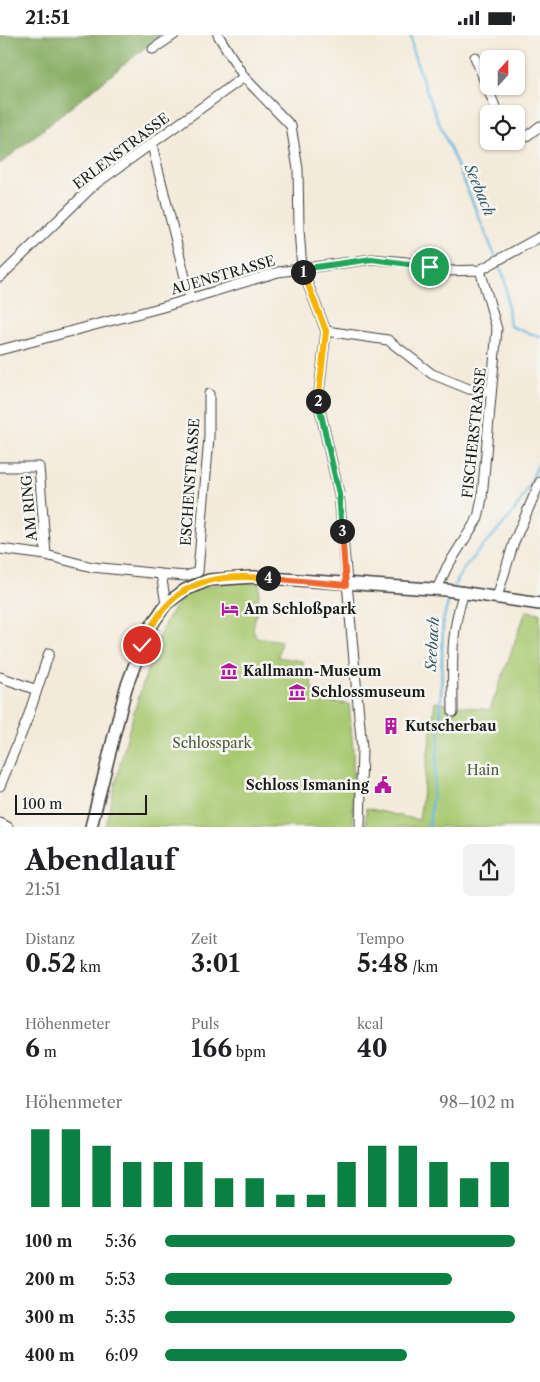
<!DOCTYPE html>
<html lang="de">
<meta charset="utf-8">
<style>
body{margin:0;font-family:"Libre Caslon Text",serif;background:#f2f2f2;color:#202124;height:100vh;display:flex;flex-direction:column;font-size:19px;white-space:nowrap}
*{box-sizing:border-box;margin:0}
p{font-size:16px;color:#757577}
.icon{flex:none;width:28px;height:28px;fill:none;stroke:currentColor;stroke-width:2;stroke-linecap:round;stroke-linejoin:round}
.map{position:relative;height:792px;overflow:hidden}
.details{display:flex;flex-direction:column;background:#fff;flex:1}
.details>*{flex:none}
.needle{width:32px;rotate:21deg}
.controls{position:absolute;left:480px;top:15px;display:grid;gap:10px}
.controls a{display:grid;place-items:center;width:45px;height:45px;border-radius:8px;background:#fff;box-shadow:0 1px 4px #0004;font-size:25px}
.scale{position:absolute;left:15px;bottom:12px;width:132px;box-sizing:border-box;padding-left:5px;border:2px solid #1c1c1c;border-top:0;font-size:14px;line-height:18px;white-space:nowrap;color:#1c1c1c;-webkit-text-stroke:4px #f6f6f2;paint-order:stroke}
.pin{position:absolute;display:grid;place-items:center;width:42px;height:42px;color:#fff;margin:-21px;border:2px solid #fff;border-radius:50%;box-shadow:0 1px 5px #0007}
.km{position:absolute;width:25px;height:25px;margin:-12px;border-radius:50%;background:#222;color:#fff;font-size:14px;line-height:25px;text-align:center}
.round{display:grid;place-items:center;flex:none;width:52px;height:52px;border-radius:8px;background:#f2f2f2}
.summary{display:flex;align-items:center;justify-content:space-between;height:85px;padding:0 25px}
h1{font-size:28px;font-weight:700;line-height:38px}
.metrics{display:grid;grid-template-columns:repeat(3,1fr);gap:8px;height:85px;padding:5px 25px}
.metrics div{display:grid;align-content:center}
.metrics b{font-size:25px;font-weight:700}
.metrics small{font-size:14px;font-weight:400}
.metrics p{font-size:14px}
.chart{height:140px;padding:10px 25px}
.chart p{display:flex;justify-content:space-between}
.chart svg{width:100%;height:90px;margin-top:5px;stroke:#0b8043;stroke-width:6}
ul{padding:0 25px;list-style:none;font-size:16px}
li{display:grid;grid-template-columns:80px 60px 1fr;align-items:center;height:38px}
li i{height:12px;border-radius:6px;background:#0b8043}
.status{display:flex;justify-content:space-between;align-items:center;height:35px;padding:0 25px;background:#fff;direction:ltr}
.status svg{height:14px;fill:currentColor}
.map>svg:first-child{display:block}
</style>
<div class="status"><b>21:51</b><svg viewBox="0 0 49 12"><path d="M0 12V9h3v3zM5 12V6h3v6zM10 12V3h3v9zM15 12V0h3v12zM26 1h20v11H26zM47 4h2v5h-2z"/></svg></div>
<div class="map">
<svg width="540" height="792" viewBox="0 0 540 792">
<rect width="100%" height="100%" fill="#f6f6f2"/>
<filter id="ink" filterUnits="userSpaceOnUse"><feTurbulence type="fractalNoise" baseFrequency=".02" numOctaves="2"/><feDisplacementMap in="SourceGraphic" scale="10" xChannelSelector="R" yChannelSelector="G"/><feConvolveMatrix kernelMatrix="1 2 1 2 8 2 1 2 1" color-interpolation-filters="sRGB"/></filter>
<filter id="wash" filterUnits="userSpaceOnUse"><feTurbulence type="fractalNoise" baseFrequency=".0096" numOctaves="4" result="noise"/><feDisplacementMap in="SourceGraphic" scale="20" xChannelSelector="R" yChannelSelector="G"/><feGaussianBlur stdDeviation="1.12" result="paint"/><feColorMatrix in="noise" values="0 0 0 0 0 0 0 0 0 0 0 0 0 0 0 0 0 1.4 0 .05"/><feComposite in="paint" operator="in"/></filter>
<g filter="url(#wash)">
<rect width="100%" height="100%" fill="#f4eada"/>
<path fill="#a9c971" stroke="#627246" d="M232,547L260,548L258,569L253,593L256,602L281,606L278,622L303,626V641L312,642L311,652L333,667L349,669L353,716V792H105C118,738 130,684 149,631C156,610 164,583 180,566C193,552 214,550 232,547Z
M526,576L540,578V792H366V773L419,785L435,667L490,675Z"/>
<path fill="#86ad63" stroke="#516440" d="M0,0H161L0,129Z"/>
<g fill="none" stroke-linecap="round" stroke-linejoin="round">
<path stroke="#62b5dd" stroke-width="2.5" d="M411,0L413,17L430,66L496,223
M498,228L505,244L510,291L540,302
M453,553C469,519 490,507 511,480C524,464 532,444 540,425
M429,792L440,696L443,586L450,560"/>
</g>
</g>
<g filter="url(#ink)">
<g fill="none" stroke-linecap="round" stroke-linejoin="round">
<g stroke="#3c3b38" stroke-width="11">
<path id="minor" d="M218,0L244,42L291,91L298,134L299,194L302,234L326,296L318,366L339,459L362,714L360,792
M153,14L174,0
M475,22L498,79
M516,104H523L540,91
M152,110L190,262
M0,242L94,150L244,42
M326,296L388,305L432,339L469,354L491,356
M0,315L163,272L278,237L372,224L406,227L447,236L480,235L540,202
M0,432H39L46,520
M0,514L46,520L92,532L161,539L166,569
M161,539L186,541L198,537L209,402V359
M437,554L447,532L478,483L482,463L497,294L480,235
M497,562L514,507L540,447
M0,642L37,655
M453,677C453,632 449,601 464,557
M0,751L27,685L49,618
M0,788L8,792"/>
</g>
<g stroke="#3c3b38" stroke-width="14">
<path id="secondary" d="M91,792L126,653L142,610L151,591L166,569L185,555L209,545L254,542L446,555L540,569"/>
</g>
<use href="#minor" stroke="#fff" stroke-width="9"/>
<use href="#secondary" stroke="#fff" stroke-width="11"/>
</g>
</g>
<g fill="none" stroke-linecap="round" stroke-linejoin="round" filter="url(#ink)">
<g stroke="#fff" stroke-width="10">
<path id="split-1" d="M303,237L302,234L372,224L430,232"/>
</g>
<g stroke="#fff" stroke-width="10">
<path id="split-2" d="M303,237L326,296L318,366"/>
</g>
<g stroke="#fff" stroke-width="10">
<path id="split-3" d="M318,366L339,459L342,496"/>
</g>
<g stroke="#fff" stroke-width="10">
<path id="split-4" d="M268,543L346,550L342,496"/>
</g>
<g stroke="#fff" stroke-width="10">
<path id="split-5" d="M142,610C169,550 203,538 268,543"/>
</g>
<use href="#split-1" stroke="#22a559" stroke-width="6"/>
<use href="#split-2" stroke="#f5b400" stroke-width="6"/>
<use href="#split-3" stroke="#22a559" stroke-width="6"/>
<use href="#split-4" stroke="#f0652b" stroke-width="6"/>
<use href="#split-5" stroke="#f5b400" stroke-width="6"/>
</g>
<defs>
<g id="hotel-bare" transform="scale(1.35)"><path d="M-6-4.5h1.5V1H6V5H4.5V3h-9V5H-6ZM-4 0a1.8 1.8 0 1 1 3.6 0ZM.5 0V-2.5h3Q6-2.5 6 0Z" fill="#b5179e" stroke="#f6f6f2" stroke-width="2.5" paint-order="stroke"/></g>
<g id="museum-bare" transform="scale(1.35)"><path d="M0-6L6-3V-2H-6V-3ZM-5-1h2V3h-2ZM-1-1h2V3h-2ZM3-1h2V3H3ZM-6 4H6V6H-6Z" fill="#b5179e" stroke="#f6f6f2" stroke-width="2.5" paint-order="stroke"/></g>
<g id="building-bare" transform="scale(1.35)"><path d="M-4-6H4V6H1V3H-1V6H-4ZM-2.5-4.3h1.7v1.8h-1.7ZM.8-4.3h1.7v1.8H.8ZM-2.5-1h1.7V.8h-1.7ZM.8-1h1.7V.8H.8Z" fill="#b5179e" stroke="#f6f6f2" stroke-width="2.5" paint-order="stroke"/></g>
<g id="civic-bare" transform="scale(1.35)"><path d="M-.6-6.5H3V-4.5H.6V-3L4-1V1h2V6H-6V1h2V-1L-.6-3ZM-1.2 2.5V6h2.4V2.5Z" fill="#b5179e" stroke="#f6f6f2" stroke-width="2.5" paint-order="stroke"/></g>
</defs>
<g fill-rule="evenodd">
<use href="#hotel-bare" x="230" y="574"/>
<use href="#museum-bare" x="229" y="636"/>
<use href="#museum-bare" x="297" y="657"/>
<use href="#building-bare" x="391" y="691"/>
<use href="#civic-bare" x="383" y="750"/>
</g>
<g text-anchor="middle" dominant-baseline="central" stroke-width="5" stroke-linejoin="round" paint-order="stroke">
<g font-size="14" fill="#1c1c1c" stroke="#f6f6f2">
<text transform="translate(121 116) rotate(-37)">ERLENSTRASSE</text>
<text transform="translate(223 240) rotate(-16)">AUENSTRASSE</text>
<text transform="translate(474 398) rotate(-84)">FISCHERSTRASSE</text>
<text transform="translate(190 447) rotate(-86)">ESCHENSTRASSE</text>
<text transform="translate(29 473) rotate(-95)">AM RING</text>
</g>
<g font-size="14" font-weight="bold" fill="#1c1c1c" stroke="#f6f6f2" text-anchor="start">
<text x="244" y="574">Am Schloßpark</text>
<text x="243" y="636">Kallmann-Museum</text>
<text x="311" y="657">Schlossmuseum</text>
<text x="405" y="691">Kutscherbau</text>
<text x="369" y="750" text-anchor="end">Schloss Ismaning</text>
</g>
<g font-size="14" fill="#4d593a" stroke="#f6f6f2">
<text x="212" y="708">Schlosspark</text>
<text x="483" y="735">Hain</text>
</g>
<g font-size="15" font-style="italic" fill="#385969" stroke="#f6f6f2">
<text transform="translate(480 155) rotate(67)">Seebach</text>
<text transform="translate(432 609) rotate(-87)">Seebach</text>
</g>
</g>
</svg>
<div class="controls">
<a><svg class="needle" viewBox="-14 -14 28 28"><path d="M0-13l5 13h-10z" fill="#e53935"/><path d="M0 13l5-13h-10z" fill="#757577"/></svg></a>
<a><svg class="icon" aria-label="locate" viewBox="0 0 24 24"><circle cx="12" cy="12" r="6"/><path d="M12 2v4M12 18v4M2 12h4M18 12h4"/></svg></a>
</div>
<div class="scale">100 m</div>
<div class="pin" style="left:430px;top:232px;background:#1e9e55"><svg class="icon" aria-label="arrive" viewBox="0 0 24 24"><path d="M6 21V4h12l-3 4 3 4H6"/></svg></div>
<div class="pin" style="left:142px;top:610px;background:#d93025"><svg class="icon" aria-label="check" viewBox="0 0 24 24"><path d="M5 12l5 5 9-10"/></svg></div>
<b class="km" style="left:303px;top:237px">1</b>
<b class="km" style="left:318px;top:366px">2</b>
<b class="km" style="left:342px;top:496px">3</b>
<b class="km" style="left:268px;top:543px">4</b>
</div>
<section class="details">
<div class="summary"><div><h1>Abendlauf</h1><p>21:51</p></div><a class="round"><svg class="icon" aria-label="share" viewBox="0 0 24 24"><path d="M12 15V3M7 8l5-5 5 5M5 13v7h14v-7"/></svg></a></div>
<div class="metrics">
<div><p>Distanz</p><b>0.52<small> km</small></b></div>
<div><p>Zeit</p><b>3:01</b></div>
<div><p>Tempo</p><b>5:48<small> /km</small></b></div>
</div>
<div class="metrics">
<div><p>Höhenmeter</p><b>6<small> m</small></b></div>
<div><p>Puls</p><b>166<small> bpm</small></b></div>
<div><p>kcal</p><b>40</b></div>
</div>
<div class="chart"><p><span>Höhenmeter</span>98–102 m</p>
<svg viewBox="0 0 160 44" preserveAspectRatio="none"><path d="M5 44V6M15 44V6M25 44V14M35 44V22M45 44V22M55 44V22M65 44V30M75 44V30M85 44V38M95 44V38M105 44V22M115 44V14M125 44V14M135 44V22M145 44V30M155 44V22"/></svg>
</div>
<ul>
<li><b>100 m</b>5:36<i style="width:100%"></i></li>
<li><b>200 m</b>5:53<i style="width:82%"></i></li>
<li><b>300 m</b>5:35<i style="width:100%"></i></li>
<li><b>400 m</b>6:09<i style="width:69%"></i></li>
</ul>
</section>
